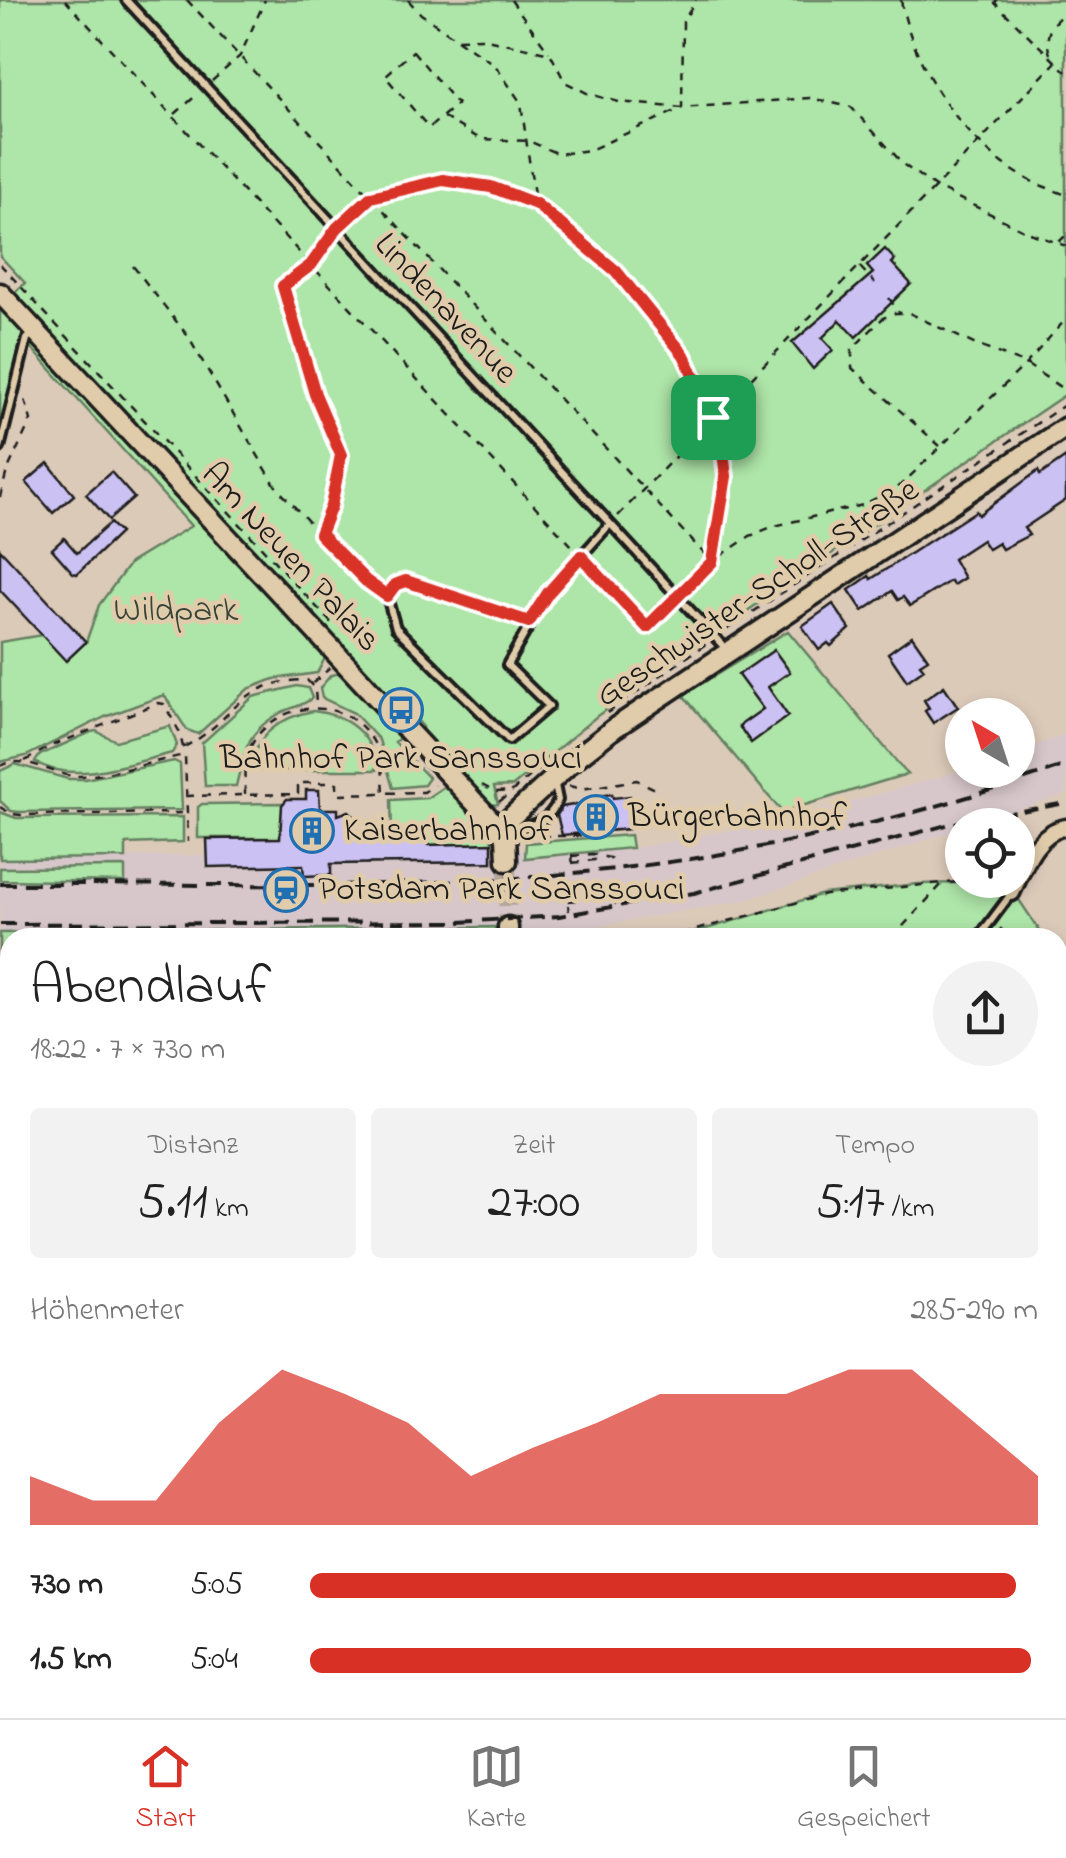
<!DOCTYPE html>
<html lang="de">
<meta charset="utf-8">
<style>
body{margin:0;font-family:"Indie Flower",sans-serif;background:#f2f2f2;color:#222;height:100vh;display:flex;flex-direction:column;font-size:38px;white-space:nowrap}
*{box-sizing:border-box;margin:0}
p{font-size:32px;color:#767676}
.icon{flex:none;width:55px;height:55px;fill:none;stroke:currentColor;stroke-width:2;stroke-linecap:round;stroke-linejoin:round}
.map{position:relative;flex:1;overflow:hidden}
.panel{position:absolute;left:0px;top:928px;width:1068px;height:792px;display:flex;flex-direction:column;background:#fff;border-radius:30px 30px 0 0;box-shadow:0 5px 15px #0003}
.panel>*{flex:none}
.needle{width:65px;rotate:321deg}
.buttons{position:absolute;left:945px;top:698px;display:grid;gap:20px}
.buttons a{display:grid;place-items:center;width:90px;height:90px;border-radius:50%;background:#fff;box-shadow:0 5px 15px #0003;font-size:50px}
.pin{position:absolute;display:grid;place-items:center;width:85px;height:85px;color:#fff;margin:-42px;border-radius:20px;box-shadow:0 5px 15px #0006}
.round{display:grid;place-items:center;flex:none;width:105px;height:105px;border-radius:52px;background:#f2f2f2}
.summary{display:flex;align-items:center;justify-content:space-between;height:170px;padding:0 30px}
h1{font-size:55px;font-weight:600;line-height:75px}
.metrics{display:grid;grid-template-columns:repeat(3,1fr);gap:15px;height:170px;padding:10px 30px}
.metrics div{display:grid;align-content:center;border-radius:10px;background:#f2f2f2;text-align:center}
.metrics b{font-size:50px;font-weight:600}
.metrics small{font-size:28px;font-weight:400}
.metrics p{font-size:28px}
.chart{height:280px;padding:20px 30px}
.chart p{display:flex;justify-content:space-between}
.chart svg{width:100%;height:180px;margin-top:10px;fill:#d93025;opacity:.7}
ul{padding:0 30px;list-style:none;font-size:32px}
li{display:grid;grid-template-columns:160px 120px 1fr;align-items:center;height:75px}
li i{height:25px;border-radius:12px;background:#d93025}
.menu{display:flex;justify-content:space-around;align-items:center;height:140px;border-top:2px solid #e0e0e0;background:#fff;font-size:28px;color:#767676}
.menu a{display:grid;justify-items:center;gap:5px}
.menu .current{color:#d93025}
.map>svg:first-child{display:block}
</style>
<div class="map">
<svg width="1066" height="1718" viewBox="0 0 1066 1718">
<rect width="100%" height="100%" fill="#dccab9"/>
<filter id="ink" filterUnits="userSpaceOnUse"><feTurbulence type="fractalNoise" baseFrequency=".01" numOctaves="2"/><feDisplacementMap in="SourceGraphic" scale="20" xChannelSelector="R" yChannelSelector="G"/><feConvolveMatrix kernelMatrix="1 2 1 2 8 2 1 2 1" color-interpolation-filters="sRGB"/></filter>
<g filter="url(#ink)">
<path fill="#d7c7ca" d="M1066,734V794L973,825H962V828L746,900L537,937H522L494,927L0,933V859L634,848L787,820L964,770H1018V752Z
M905,1710H1035L1044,1718H898Z"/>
<path fill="#aee5a8" stroke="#658062" stroke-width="2.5" d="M0,0H1066V394L665,667L597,716L513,786L494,787L498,804L493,805L477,793L420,731L423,727L404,705L399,708L14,293L25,283L0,256Z
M0,309L17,327L21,325L326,656L317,673L274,679L248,689L198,734L187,730L164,695L105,717L26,756L0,762V642L42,635L66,660L86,642L99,605L130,563L191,526L27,343L0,448Z
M788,631L907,774L782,812L683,695Z
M342,673L400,737L395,742L429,778L424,785L393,788L379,740L354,713L322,698L320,688L331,675Z
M297,686L308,688L312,698C303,706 293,707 282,712C246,731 245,750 236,786H205L202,743L253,697Z
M313,711C347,715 373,734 377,770H250C255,735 280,717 313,711Z
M170,726L177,745L172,753C131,763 75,785 35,762L40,755L91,732L96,731L116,741Z
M174,761L180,764L182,810L19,812L11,811L0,801V771L15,764L68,779H85Z
M445,786L492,836V843L428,845V840L421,839V829L392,830L391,800L427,798Z
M283,803L280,838H198V807L202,804Z
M0,812L16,818L183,817V842L126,844V858L0,859Z
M630,835L632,848L525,858L526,843Z
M125,867V882L0,880V868Z
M1007,882L1044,937L676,938L823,894L918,884Z
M495,927V938H10V1710H403L393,1718H0V933Z
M1058,958L1066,966V1718H1050L1042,1710H1058Z
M508,1710H706L702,1718H514Z"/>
<path fill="#ccc1f3" stroke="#1c1c1c" stroke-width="2.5" d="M885,249L895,260L892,263L911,284L856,337L840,320L822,338L833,350L813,369L792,343L873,273L867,266Z
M1066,457V500L1024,528L1029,535L1002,549L998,543L988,549L982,540L953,559L964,578L953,585L950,581L910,606L903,597L898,600L892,591L863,611L849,590L869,576L871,579L976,511L978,515L1038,471L1040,475Z
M48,463L74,495L53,513L26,482Z
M111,472L134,498L109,520L86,494Z
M110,523L120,533L77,574L73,573L52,549L64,538L77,553Z
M0,549L86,642L66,661L0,590Z
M833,604L850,629L831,646L828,643L819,650L802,626Z
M912,636L928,659L920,664L924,669L907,681L888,653Z
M774,650L790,672L768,687L788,716L751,743L739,726L763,709L738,675Z
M944,686L958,707L933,723L925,711L929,708L924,700Z
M306,790H319L320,809H338V815L349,811L354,816L356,837L392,836V830L421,829V839H428V845L492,843V862L331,864V875L304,876L303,865L208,867L207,839L280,838L282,805L287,799H306Z
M612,794L613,798L630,796L636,821L627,822L628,829L562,835L557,815L562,807L591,802V797Z"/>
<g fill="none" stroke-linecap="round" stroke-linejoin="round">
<path stroke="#b6a79a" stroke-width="18" stroke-dasharray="18 9" stroke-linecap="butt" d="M507,861L508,927"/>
<g stroke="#1c1c1c" stroke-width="14">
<path id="service" d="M126,0L726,649
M0,448L27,339L34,332
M529,622L406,581L395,585L387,597L396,628L509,740L549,706L507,665L548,593L610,524
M504,828C529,827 548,825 558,800L554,780
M978,938L1011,894
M671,1710L679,1718
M713,1718L720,1710"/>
</g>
<g stroke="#1c1c1c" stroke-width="21">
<path id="minor" d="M1012,893C1024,868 1036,832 1066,827"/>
</g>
<g stroke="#1c1c1c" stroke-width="25">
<path id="tertiary" d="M0,293L506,836L507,861
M498,829L575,759L616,727L1066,427
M508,938V927
M0,1147L10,1148
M479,1710L486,1718"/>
</g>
<path stroke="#1c1c1c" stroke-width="2.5" stroke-dasharray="8 8" stroke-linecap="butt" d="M65,0L573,547
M187,0L712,562
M408,0L421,14L457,39L482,38L550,53L565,82L589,94L619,102L682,108L810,98L851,107L904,165L935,187L1030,233L1066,246
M511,0L549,52
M901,0C913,69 967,147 1029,180C1041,186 1054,190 1066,195
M997,0L995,3L1066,72
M457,39L495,65L521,103L535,202
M413,51L457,104L429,128L385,76Z
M1050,54C1044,36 1050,22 1066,13
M212,81L240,56L265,0
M175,114L199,93
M443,117L480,139L529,141L558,154L590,150L682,108L683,22L696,0
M347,220L371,197L396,190L443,179L491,187L535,204L616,271L684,355L721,438L726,493L712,560
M1059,242L1066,235
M0,264L336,628
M133,266L187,335L277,488L320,534L331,506L341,455L315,394L283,286L311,265L331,237
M860,267L875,283
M889,298L899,313
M940,446L852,368V349L883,318L895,313H909L976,345L1026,364L1066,391
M0,497L7,471L31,420L24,396
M618,516L1056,62
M321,535L380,591
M589,564L647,627L669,605
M686,589L712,562L750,536L774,526L863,505L901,485L1026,364L1066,319
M726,630L1066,404
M313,683L330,668
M607,713L707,643
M184,747C236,721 235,681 307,680L315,689L316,704
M25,761L51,746L158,703L164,704L179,731L185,755
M0,766C26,753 49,775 76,776C105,777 154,761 185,755L188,842
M482,785L495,792L511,791
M569,786L582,789L637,780L657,790
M245,794C245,782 243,767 247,755C267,698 351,691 376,747C383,761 383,778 384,793
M186,796L298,794V783H337V794L424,792L434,785
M499,802L539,769
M0,807L11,814L21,815L185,813
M525,837L598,835
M572,854L573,870
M572,856L592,854L618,860
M572,863L601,859
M614,886L616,905
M566,889L569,911
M568,901L605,897
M1000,928L1009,938
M666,938L825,895L942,883
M892,938L943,883L994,880
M1058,985L1066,993
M1058,1056L1066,1064
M1058,1126L1066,1135
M0,1199L10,1198
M1058,1216L1066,1224
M1058,1253L1066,1262
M0,1254L10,1251
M0,1321L10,1304
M1058,1385L1066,1394
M1058,1488L1066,1480
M1058,1521L1066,1529
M0,1616L10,1602
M1058,1649L1066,1657
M78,1710L81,1718
M302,1710L309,1718
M502,1710L509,1718
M731,1710L739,1718
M855,1710L862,1716
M1042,1710L1050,1718
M207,1718L220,1710"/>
<use href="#service" stroke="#e0ccaa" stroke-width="6"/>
<use href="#minor" stroke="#e0ccaa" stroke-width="14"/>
<use href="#tertiary" stroke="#e0ccaa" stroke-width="18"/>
<path stroke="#1c1c1c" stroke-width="4" stroke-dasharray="15 8" stroke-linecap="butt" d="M0,884C194,883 392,892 585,872C750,856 910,820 1066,765
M0,924L458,922L559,916L694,893L954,823L1066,803"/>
</g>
</g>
<g fill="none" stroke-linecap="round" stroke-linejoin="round" filter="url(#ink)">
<g stroke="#fff" stroke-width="20">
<path id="route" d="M443,180L491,187L536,204L616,271L684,355L713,417L721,438L726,476L712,562L647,627L581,556L548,593L529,622L406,581L395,585L387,596L366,581L320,534L331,506L341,455L315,394L283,286L311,265L337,228L371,197Z"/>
</g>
<use href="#route" stroke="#d93025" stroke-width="12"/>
</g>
<defs>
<g id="bus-ring" transform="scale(2.25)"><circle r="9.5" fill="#e0ccaa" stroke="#1f6fb2" stroke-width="1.5"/><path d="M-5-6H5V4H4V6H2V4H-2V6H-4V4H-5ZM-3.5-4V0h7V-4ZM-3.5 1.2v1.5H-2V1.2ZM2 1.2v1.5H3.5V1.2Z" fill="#1f6fb2"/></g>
<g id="building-ring" transform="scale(2.25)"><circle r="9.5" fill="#e0ccaa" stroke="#1f6fb2" stroke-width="1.5"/><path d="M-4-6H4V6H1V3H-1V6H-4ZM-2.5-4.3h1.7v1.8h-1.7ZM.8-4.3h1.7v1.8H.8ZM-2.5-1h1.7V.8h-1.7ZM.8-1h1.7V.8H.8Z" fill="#1f6fb2"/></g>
<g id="station-ring" transform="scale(2.25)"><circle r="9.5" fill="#e0ccaa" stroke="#1f6fb2" stroke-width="1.5"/><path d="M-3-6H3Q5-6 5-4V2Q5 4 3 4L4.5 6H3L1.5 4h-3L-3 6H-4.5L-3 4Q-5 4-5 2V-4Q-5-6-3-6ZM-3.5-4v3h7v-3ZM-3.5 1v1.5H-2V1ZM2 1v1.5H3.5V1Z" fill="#1f6fb2"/></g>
</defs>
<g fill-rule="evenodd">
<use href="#bus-ring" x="401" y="710"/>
<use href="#building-ring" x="596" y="817"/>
<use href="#building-ring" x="312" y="831"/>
<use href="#station-ring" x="286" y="890"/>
</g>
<g text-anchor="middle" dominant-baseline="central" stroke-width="9" stroke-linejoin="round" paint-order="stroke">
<g font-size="35" fill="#1c1c1c" stroke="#e0ccaa">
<text transform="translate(445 309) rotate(47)">Lindenavenue</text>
<text transform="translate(290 558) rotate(47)">Am Neuen Palais</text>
<text transform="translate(758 594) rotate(-34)">Geschwister-Scholl-Straße</text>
</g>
<g font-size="35" fill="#394438" stroke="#e0ccaa">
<text x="176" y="611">Wildpark</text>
</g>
<g font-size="35" fill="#1c1c1c" stroke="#e0ccaa" text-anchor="start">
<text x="401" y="759" text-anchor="middle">Bahnhof Park Sanssouci</text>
<text x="628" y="817">Bürgerbahnhof</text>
<text x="344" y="831">Kaiserbahnhof</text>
<text x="318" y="890">Potsdam Park Sanssouci</text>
</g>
</g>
</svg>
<div class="buttons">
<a><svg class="needle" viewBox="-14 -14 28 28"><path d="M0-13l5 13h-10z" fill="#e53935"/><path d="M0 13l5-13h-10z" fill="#767676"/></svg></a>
<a><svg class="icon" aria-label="locate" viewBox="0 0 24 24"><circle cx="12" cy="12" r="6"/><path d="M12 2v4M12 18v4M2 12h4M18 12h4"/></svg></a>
</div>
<div class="pin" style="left:713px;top:417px;background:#1e9e55"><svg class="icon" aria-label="arrive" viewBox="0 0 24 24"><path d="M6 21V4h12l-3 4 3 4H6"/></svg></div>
<section class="panel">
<div class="summary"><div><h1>Abendlauf</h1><p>18:22 · 7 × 730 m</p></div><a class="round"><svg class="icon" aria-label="share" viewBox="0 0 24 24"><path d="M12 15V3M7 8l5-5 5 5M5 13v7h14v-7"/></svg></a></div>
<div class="metrics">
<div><p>Distanz</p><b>5.11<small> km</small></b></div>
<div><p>Zeit</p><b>27:00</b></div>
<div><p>Tempo</p><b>5:17<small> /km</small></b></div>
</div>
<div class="chart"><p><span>Höhenmeter</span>285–290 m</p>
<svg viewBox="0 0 160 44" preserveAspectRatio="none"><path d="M0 44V32L10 38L20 38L30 19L40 6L50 12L60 19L70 32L80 25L90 19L100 12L110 12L120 12L130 6L140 6L150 19L160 32V44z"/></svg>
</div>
<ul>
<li><b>730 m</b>5:05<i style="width:97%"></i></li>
<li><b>1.5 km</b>5:04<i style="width:99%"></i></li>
</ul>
</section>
</div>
<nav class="menu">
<a class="current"><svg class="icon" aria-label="home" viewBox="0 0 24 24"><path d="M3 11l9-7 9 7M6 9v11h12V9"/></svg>Start</a>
<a><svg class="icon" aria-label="map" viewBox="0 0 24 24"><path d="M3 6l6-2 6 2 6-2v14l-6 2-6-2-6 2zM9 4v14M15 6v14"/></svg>Karte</a>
<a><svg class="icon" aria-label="saved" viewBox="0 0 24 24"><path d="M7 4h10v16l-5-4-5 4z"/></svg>Gespeichert</a>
</nav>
